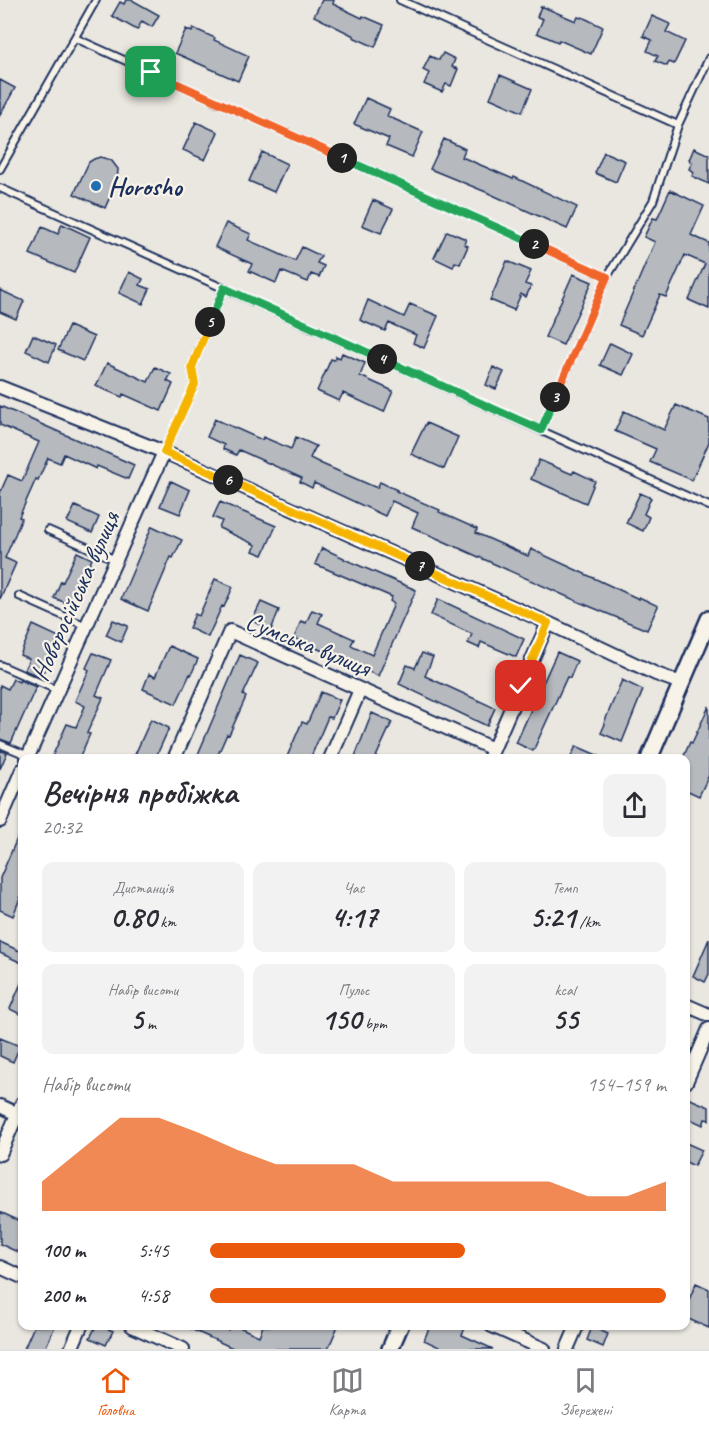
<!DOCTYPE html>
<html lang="uk">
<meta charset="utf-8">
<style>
body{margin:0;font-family:Caveat,sans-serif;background:#f2f2f3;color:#2b2b33;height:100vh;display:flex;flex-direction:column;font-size:22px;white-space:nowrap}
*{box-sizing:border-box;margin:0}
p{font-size:20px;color:#7c7c81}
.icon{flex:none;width:33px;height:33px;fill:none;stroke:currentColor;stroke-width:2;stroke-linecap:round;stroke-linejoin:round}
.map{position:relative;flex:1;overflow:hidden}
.details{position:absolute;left:18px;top:754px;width:672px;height:576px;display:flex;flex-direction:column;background:#fff;border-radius:12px;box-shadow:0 2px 4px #0004}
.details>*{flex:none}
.pin{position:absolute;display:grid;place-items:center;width:51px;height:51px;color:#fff;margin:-26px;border-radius:12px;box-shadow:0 3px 9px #0006}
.km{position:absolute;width:30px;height:30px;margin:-15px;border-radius:50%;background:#222;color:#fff;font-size:16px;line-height:30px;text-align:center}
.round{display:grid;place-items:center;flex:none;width:63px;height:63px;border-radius:12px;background:#f2f2f3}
.summary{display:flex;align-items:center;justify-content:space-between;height:102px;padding:0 24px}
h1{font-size:33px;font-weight:600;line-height:45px}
.metrics{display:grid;grid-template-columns:repeat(3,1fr);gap:9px;height:102px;padding:6px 24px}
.metrics div{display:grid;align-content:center;border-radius:12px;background:#f2f2f3;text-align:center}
.metrics b{font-size:30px;font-weight:600}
.metrics small{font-size:16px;font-weight:400}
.metrics p{font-size:16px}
.chart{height:168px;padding:12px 24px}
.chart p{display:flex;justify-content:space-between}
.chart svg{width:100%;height:108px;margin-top:6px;fill:#ea580c;opacity:.7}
ul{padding:0 24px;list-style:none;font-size:20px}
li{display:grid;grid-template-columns:96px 72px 1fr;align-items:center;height:45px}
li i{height:15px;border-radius:8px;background:#ea580c}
.menu{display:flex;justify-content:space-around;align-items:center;height:84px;border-top:2px solid #e1e1e2;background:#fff;font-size:16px;color:#7c7c81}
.menu a{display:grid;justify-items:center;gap:3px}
.menu .on{color:#ea580c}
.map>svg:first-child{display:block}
</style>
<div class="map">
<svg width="709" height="1349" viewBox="0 0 709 1349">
<rect width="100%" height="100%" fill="#eae7e0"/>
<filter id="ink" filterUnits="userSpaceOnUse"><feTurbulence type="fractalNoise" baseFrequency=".0167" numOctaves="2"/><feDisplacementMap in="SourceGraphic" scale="12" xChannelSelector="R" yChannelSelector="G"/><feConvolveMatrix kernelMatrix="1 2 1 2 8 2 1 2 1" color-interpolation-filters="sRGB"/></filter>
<g filter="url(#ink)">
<path fill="#b6babf" stroke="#1b2f5e" stroke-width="1.5" d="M126,0H132L159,15L152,27L142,21L137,30L112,16L120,2L124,4Z
M322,0H334L333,4L362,18L363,16L384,25L375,47L353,37L354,36L314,16Z
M541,6L576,21L578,17L581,18L582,17L603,27L591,54L559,40L558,42L537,33L543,19L537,17Z
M652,16L670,24L666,32L685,41L674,64L669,62L667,66L655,61L658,56L647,51L652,40L643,36Z
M193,28L215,38L214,40L249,56L238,81L175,53L186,29L192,32Z
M443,53L455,59L452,67L458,69L451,86L446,84L442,92L424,84L429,73L423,70L430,56L439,60Z
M500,75L532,89L522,112L490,98Z
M0,80L15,88L0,115Z
M366,98L390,109L387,116L423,132L412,157L386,146L389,139L354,124Z
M196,122L218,132L205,160L183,150Z
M444,139L465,149L462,157L513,179L514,177L577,207L567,229L486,192L430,169Z
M694,148L709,155V184L692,176L694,172L689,169L692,162L689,160Z
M262,152L287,164L274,192L249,181Z
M604,152L625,161L616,182L595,173Z
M100,157L111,160L118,169L117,181L105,208L74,194L89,162L94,159Z
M670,190L704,206L691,235L709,243V309L689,300L705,264L685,255L666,297L660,295L642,335L619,325L655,242L644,237L653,218L657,219Z
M373,200L393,209L381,233L362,225Z
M226,223L251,234L248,240L295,261L302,247L321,256L317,263L324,266L319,277L311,274L308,282L281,271L276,283L249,271L252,264L215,247Z
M62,224L90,237L74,273L30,254L42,227L58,234Z
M447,231L466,239L464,244L468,246L460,264L455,262L453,267L434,258Z
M507,261L531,271L525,284L531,286L526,297L521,294L514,310L490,300Z
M129,272L143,279L140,285L150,289L143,304L119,293Z
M573,274L592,282L563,345L545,337Z
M0,290L24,301L16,319L0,312Z
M368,300L404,317L410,304L438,316L424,348L413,343L416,335L389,323L385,331L360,320Z
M69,326L94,337L83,361L58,350Z
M33,335L56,345L49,362L26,351Z
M610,343L633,354L623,375L600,365Z
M342,353L365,363L360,376L393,391L384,412L343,393L339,401L317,391L331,359L334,360L336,356L340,358Z
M107,363L148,382L155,367L171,374L167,381L173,384L161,411L123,394L122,397L96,386Z
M493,367L504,372L496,389L486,385Z
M676,405L709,419V442L692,480L650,462L656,449L615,431L624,411L664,430Z
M0,406L134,465L128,479L97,466L96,469L92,467L64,454L60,463L48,458L38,480L36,479L19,517L22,518L5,558L16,563L0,599V493L8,475L22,481L39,442L0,425Z
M215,419L262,440L263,437L291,449L296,437L316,446L310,458L322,464L377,488L380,482L397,490L396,491L440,510L439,512L477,529L476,533L528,556L531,549L639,599V597L658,606L647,630L579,602L412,527L418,513L392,501L385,516L314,483L312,488L300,482L302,478L239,450L236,455L223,449L224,445L207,437Z
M426,423L458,437L444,469L411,454Z
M539,460L572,474L574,471L595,481L586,503L531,479Z
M171,481L190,490L180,514L160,506Z
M640,493L651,498L644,514L649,517L643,531L626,523Z
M220,502L276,526L263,555L253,551L256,545L219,528L222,521L213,517Z
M75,506L99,517L92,533L67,522Z
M152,526L182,540L173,558L171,557L148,611L121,599Z
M322,548L344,558V559L416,590L378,676L294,638L301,621L306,623L312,610L322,614L318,623L354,639L351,645L372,655L394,604L390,601L392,597L315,564Z
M77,552L92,559L71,605L54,598L61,581L63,582Z
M215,579L233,587L224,607L222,606L208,637L189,628L195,614L199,616Z
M438,599L524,639L516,657L481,642L479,648L468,643L472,634L431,615Z
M261,602L279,610L271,630L252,621Z
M113,620L128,626L121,642L106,635Z
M33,625L59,637L41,677L24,670L29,659L20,655Z
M169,646L198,659L191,675L190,674L176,704L143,689L149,674L155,677Z
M557,652L577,661L570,678L567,677L533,751L516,743Z
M93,653L111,660L96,695L103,698L87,733L90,734L79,759H51L67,724L76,727L85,706L75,701L89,670L86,668Z
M422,653L433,657L425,676L495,708L487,726L399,684L407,665L415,668Z
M240,655L258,663L243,695L246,697L229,735L227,734L216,759H196Z
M13,679L19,682L20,680L36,687L11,743L0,739V685L8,689Z
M622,680L643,690L622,742L601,733L605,724L604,723Z
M321,692L340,700L332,718L328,717L310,759H286L302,722L307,724Z
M709,706V775L699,796L686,790V759L683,758L690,742L692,743Z
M372,713L392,722L375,759H354Z
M151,719L169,728L155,759H133Z
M576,746L606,759H570Z
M0,750L7,753L0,769Z
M22,827V893L13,916L0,910V878Z
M709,939V974L705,982L693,976Z
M0,942L22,952V963L0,953Z
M22,981V1015L10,1009Z
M0,1038L20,1046L13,1062L0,1056Z
M688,1098L709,1107V1120L705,1119L703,1125L686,1117V1104Z
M686,1143L702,1150L694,1166L686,1162Z
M0,1212L22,1222V1254L0,1244Z
M696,1283L709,1289V1328L686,1318V1307Z
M34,1326H55L45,1349H24Z
M96,1326H101L113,1331L106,1345L90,1338Z
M184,1326H218L228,1330L229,1326H237L259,1336L263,1326H338L328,1349H235Z
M430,1326H466L462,1335L493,1349H443L424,1340Z
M592,1327L608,1334L603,1347L587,1340Z"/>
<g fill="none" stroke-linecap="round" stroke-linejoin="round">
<g stroke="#1b2f5e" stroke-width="10">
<path id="service" d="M400,0L678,125
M75,38L607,277
M0,169L96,0
M0,188L709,506
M541,430L607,277L653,201L678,125L709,58
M164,452L195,384L192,367L224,288
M48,530L116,560
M19,596L86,626
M0,665L57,690
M0,744L29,756"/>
</g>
<g stroke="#1b2f5e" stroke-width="16">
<path id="minor" d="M0,387L164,452L548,623L656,674L681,683
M27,759L164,452
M174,759L230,631L493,749
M330,759L360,690
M489,759L548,623
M0,821L22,770
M686,1005L709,1015
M686,1082L709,1029
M0,1106L22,1116
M0,1154L22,1103
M0,1267L22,1277
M132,1326L183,1349
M492,1326L544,1349
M71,1349L81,1326
M567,1349L577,1326"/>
</g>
<g stroke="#1b2f5e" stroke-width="20">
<path id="tertiary" d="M649,759L709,619
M390,1349L400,1326"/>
</g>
<use href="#service" stroke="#f7f3e8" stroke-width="6"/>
<use href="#minor" stroke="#f7f3e8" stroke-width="12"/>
<use href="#tertiary" stroke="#f7f3e8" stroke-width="15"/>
</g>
</g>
<g fill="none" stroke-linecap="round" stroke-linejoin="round" filter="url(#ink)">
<g stroke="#fff" stroke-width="12">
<path id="split-1" d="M151,72L342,158"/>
</g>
<g stroke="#fff" stroke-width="12">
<path id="split-2" d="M342,158L534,244"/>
</g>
<g stroke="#fff" stroke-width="12">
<path id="split-3" d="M534,244L607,277L555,397"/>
</g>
<g stroke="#fff" stroke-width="12">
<path id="split-4" d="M382,359L541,430L555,397"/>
</g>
<g stroke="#fff" stroke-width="12">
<path id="split-5" d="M210,322L224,288L382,359"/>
</g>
<g stroke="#fff" stroke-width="12">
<path id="split-6" d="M210,322L192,367L195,384L164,452L228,480"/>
</g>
<g stroke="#fff" stroke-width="12">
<path id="split-7" d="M228,480L420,566"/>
</g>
<g stroke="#fff" stroke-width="12">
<path id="split-8" d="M420,566L548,623L521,686"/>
</g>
<use href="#split-1" stroke="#f0652b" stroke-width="8"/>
<use href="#split-2" stroke="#22a559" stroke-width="8"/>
<use href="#split-3" stroke="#f0652b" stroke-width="8"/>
<use href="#split-4" stroke="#22a559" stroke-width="8"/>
<use href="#split-5" stroke="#22a559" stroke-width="8"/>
<use href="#split-6" stroke="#f5b400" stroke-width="8"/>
<use href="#split-7" stroke="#f5b400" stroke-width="8"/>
<use href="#split-8" stroke="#f5b400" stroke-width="8"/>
</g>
<circle fill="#1f6fb2" stroke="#f7f3e8" stroke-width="2" cx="96" cy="186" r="6"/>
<g text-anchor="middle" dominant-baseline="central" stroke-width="4.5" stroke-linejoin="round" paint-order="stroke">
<g font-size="26" font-weight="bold" fill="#1b2f5e" stroke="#f7f3e8" text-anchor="start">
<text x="108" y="186">Horosho</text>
</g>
<g font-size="26" fill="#1b2f5e" stroke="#f7f3e8">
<text transform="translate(75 596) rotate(-66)">Новоросійська вулиця</text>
<text transform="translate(308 644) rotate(22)">Сумська вулиця</text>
</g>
</g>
</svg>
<div class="pin" style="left:151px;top:72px;background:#1e9e55"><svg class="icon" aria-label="arrive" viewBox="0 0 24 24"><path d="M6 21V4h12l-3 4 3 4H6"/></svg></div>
<div class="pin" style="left:521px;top:686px;background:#d93025"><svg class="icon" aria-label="check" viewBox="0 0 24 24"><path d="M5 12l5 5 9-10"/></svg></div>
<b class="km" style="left:342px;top:158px">1</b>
<b class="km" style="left:534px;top:244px">2</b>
<b class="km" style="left:555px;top:397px">3</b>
<b class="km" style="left:382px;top:359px">4</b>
<b class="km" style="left:210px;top:322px">5</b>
<b class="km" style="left:228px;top:480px">6</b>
<b class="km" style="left:420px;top:566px">7</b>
<section class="details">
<div class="summary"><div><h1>Вечірня пробіжка</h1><p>20:32</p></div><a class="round"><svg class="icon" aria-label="share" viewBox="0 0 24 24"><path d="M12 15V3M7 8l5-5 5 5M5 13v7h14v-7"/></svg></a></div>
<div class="metrics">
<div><p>Дистанція</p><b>0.80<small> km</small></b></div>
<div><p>Час</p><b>4:17</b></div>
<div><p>Темп</p><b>5:21<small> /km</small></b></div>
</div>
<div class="metrics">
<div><p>Набір висоти</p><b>5<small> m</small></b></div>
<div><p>Пульс</p><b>150<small> bpm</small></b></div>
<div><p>kcal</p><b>55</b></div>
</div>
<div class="chart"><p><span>Набір висоти</span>154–159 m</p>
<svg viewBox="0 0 160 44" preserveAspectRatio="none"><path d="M0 44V32L10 19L20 6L30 6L40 12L50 19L60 25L70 25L80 25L90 32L100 32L110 32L120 32L130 32L140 38L150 38L160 32V44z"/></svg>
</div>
<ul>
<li><b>100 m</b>5:45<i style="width:56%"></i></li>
<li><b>200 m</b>4:58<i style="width:100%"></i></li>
</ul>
</section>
</div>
<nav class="menu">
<a class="on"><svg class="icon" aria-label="home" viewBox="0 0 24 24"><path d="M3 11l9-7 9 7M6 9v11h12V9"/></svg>Головна</a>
<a><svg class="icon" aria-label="map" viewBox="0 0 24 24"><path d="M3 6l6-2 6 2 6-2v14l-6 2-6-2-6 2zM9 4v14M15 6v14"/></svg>Карта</a>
<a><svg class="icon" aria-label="saved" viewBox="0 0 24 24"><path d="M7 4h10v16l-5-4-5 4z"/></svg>Збережені</a>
</nav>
